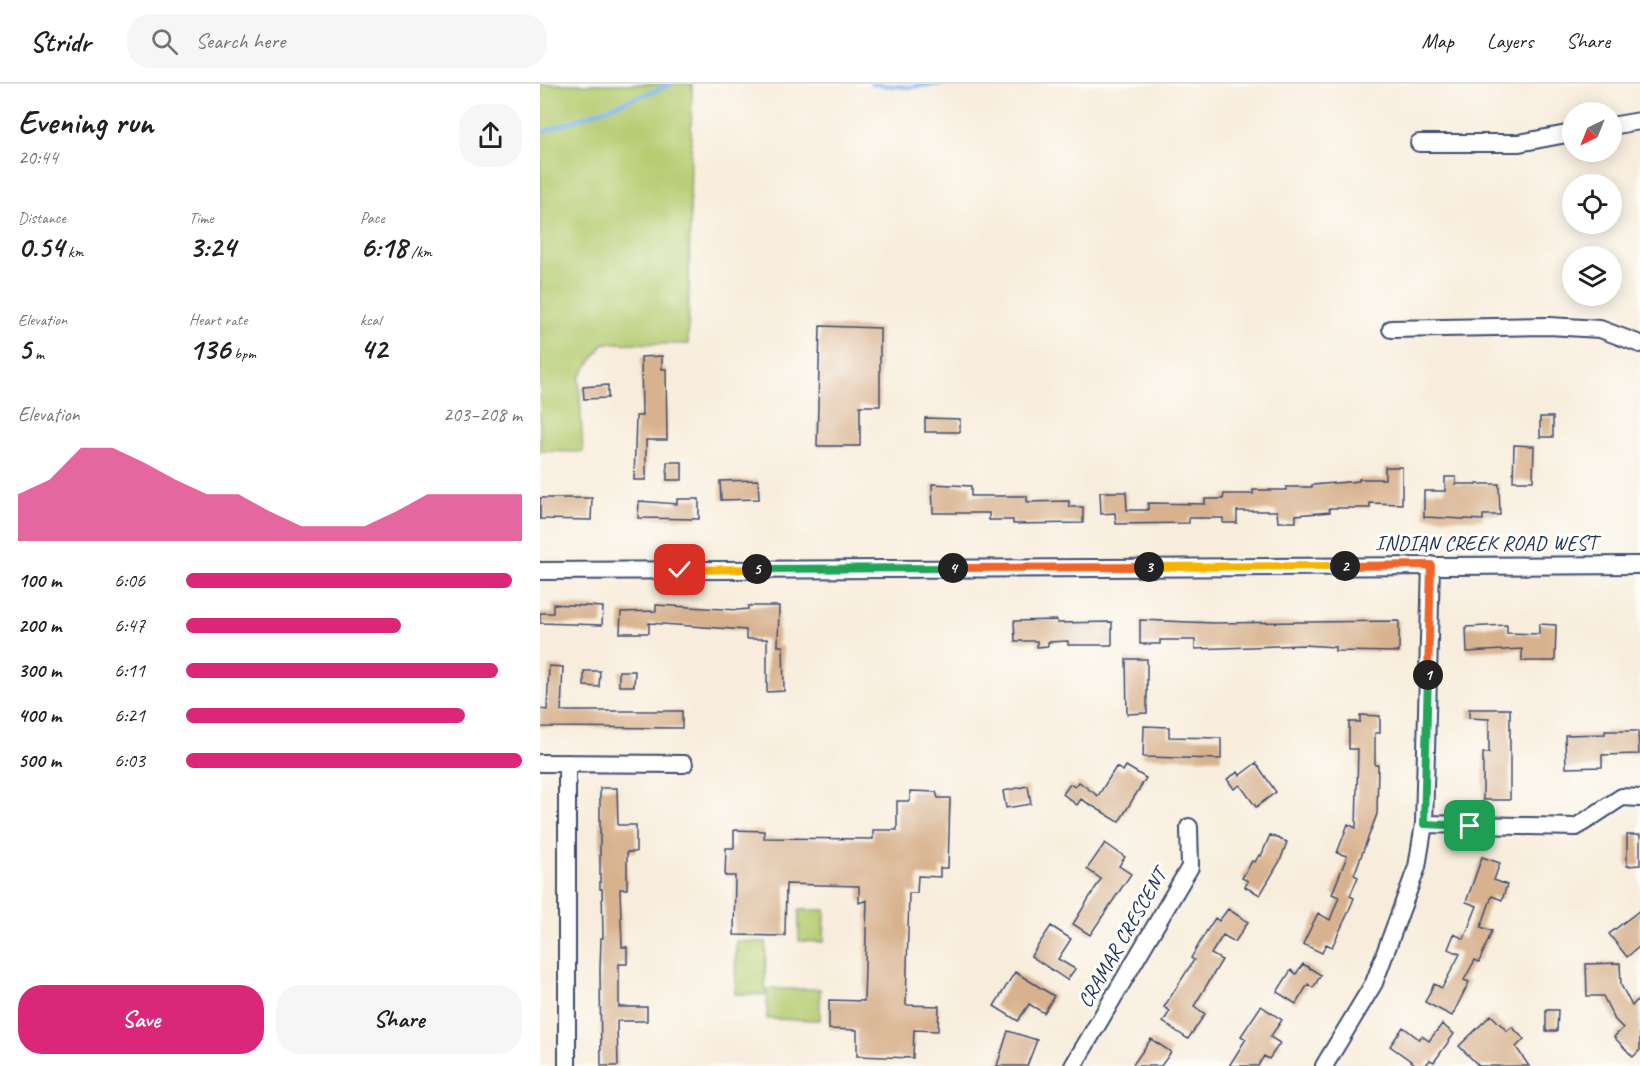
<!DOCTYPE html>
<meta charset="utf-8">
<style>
body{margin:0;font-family:Caveat,sans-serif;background:#f6f6f6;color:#202124;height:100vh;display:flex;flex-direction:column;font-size:22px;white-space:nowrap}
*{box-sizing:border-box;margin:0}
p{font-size:20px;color:#757577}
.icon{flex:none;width:33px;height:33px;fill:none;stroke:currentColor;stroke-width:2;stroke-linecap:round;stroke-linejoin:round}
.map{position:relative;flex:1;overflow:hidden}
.panel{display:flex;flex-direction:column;background:#fff;width:540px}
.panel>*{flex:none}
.needle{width:39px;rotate:223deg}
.fabs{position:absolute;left:1022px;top:18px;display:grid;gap:12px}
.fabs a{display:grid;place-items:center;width:60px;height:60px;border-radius:50%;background:#fff;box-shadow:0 3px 15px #0003;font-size:30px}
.pin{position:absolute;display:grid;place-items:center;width:51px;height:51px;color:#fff;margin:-26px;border-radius:12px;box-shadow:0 3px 9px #0006}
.km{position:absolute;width:30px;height:30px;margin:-15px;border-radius:50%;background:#222;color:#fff;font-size:16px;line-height:30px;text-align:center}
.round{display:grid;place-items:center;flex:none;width:63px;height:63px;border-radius:24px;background:#f6f6f6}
.head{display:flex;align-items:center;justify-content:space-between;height:102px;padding:0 18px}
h1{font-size:33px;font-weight:600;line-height:45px}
.metrics{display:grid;grid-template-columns:repeat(3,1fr);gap:9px;height:102px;padding:6px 18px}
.metrics div{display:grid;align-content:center}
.metrics b{font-size:30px;font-weight:600}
.metrics small{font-size:16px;font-weight:400}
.metrics p{font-size:16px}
.chart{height:168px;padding:12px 18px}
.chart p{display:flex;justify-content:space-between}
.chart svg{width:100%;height:108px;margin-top:6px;fill:#db2777;opacity:.7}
.action{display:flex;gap:12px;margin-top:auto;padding:12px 18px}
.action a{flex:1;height:69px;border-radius:24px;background:#db2777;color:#fff;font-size:24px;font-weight:600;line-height:69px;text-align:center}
.action a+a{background:#f6f6f6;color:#202124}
ul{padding:0 18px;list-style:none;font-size:20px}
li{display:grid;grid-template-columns:96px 72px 1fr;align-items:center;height:45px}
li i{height:15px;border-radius:8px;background:#db2777}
header{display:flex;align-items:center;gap:36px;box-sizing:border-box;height:84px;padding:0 30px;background:#fff;border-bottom:2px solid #e0e0e0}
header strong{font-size:28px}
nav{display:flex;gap:33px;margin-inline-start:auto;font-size:21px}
.search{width:420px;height:54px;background:#f6f6f6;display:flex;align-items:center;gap:15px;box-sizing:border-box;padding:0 21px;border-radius:24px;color:#757577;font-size:22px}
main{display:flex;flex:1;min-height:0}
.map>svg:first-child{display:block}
</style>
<header>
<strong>Stridr</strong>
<div class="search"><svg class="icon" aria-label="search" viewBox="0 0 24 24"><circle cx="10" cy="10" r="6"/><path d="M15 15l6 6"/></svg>Search here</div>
<nav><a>Map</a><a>Layers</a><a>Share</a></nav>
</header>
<main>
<section class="panel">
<div class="head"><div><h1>Evening run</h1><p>20:44</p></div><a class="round"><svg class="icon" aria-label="share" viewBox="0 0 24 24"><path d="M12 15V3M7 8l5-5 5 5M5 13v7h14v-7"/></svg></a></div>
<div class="metrics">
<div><p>Distance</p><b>0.54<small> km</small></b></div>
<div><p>Time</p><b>3:24</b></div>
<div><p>Pace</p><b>6:18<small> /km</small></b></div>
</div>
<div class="metrics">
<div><p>Elevation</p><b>5<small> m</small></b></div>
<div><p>Heart rate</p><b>136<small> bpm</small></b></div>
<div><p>kcal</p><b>42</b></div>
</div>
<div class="chart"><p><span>Elevation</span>203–208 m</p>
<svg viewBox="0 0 160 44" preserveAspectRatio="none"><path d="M0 44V25L10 19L20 6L30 6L40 12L50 19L60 25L70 25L80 32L90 38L100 38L110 38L120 32L130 25L140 25L150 25L160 25V44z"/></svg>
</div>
<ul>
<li><b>100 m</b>6:06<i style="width:97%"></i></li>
<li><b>200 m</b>6:47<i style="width:64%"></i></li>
<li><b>300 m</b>6:11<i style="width:93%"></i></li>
<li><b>400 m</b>6:21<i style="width:83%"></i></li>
<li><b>500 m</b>6:03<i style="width:100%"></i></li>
</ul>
<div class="action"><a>Save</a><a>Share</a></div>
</section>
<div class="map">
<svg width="1100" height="982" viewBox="0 0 1100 982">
<rect width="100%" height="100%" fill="#fdfcf7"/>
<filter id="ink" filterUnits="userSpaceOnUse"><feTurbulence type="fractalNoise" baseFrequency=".0167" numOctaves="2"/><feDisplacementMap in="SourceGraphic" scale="12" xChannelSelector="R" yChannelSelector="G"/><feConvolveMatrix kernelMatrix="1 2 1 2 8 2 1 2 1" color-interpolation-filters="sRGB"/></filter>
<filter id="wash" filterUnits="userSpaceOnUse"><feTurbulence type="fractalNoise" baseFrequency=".008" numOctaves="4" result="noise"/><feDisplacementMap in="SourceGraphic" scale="24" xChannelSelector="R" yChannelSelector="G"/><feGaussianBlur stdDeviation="1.35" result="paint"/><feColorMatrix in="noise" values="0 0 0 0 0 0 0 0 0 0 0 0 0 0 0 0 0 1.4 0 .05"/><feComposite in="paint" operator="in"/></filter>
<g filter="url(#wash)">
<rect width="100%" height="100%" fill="#f8eddc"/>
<path fill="#b5cc71" stroke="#687e68" stroke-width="1.5" d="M0,0H152L148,260L64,259L39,294L43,368L0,367Z
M259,826H285L284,858L259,857Z
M196,857L226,858L225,911L195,910Z
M227,905H280V936L227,935Z"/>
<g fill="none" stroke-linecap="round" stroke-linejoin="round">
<path stroke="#80b5ee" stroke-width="4" d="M331,0L369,3L401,0
M0,49L133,0"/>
</g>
<g id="blocks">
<path fill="#d8b28f" d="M280,242L340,244V322H320V362H277Z
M122,272V285H126L127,356H106V396H94L96,332H102L101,273Z
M68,301V314L44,315L43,303Z
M1000,333H1013V353H1000Z
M385,334L420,335V348H385Z
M974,361L994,362L993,397H973Z
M127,378H142V396H127Z
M845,383H862V420L830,419V424H789L790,428L756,431V438H738L737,427H697V439H683V434H649V439L576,440L575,429L561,430L560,408H586L587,426H608V419L665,420V415H683L684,410H713V406H746V403H772V401L819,397V395H845Z
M905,393H916V400H959L960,431H943V436L884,433V407H905Z
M218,396L219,415L181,416L180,397Z
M392,400L431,402V412H487V418L529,417V423H543V439L473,440V436H449V429H393Z
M0,414H52L51,436L0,435Z
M137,415H159V435L98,434L99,417L137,420Z
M13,520L63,523L62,541L0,539V529H13Z
M116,521L198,526L208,525V522H239L238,562H243L244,607L227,608V555H206V546L109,539V549H80L81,528L116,527Z
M517,536V539L572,538V561H528V557L508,558V562L497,563V557H475L474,537Z
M600,536L674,539L859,537V568L795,567V563L764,561L655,565V556H620V560H600Z
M999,540L1016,541L1015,577H982V565L927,568L926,543L967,541V549L999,550Z
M586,575H607V629L587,630Z
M9,582L23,583L21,627H142V644L0,643V625L7,626Z
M44,587H60L59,603L44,602Z
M79,587H95L94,602H79Z
M929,625H970V716H943V669H949V635L929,634Z
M820,631L840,632V649H835V681H838L837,730L814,791L818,793L810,812L814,814L808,829L792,863L786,860L782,869L763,860L778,829L790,836L799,813L792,810L807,772L797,769L808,740L816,744L818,665H809V638H820Z
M604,642L629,643V653L681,654V675L603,673Z
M1065,647H1098L1099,670L1062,671V683L1026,684L1025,651L1065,650Z
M716,679L736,708L716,723L700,701L694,705L687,695L698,688L700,691Z
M586,682L606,694L579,738L541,715L537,721L523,710L530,700L535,703L539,698L558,712L576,683L583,687Z
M488,702L491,720L466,724L463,707Z
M60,704H77L78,741H96V768H87V805H80L82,863H87V880H79V923H107V937H77L78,982H61L60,886L61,854H63L62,805H60Z
M370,707L396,708L398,714H410L408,784H400V793L378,792L377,809H369L366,921L399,922L398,947L374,946L373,974L317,972V946L289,945V916L324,917L327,816L319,819V802L246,800L245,852L194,851L195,792H185L186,764H194V746L224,747V754L333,755V746H357V717H370Z
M730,751L747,758L740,777L720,811L705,803L708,797L702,794L712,777L715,778L719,771L721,772Z
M1087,751H1100V781L1087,782Z
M565,759L585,773L579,782L591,790L550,851L533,840L561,795L547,785Z
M942,773L960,779L954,796L967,801L962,816L952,812L941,843L952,847L939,878L935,876L924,896L929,898L912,932L885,918L894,900L902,904L920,870L908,865L914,850L924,855L937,822L926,818Z
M688,825L708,838L695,858L683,851L671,870L682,876L654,922L665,930L648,955L623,938L630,927L624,923L654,876L651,874L666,848L675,834L679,837Z
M1100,826V862L1087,873L1069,850Z
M511,842L531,855L518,875L535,885L527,896L491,872Z
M1080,879L1081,901L1092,922L1100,913V966L1093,973L1074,953L1083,944L1075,936L1063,912H1047L1046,880Z
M763,880L781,891L773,904L768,900L756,920L737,908L751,886L756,890Z
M475,888L514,912L504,929L489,920L478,937L454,922Z
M721,922L742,936L730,953L740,959L729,975L724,972L718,982H689L706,955L701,952Z
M1006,926H1018L1017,947H1006Z
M951,931L967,947L972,943L984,955L976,963L989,982H939L919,962Z
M902,940L914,950L894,978L890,976L885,982H878L850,962L863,943L879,955L882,952L889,957Z
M468,947L497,956L487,982H457Z
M611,955L631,968L621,982H592Z"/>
</g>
</g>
<g filter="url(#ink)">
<use href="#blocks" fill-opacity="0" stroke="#3c4c71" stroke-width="1.5"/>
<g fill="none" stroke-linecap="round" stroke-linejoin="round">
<g stroke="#3c4c71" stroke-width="20">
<path id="minor" d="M1071,42L1100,37
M879,59H979L1032,49
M851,245L1009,242L1060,245L1100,260
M0,487L1100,481
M0,679L144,680
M884,740L1036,743L1082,713L1100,714
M27,982V679
M533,982L650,783L649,743
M784,982L834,899L877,783L884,740L891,481"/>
</g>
<use href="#minor" stroke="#fff" stroke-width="16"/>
</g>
</g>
<g fill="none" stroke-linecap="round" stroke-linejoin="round" filter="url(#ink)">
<g stroke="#fff" stroke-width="12">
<path id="split-1" d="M888,591L884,740L930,742"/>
</g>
<g stroke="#fff" stroke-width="12">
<path id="split-2" d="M805,482L891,481L888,591"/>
</g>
<g stroke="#fff" stroke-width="12">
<path id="split-3" d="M609,483L805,482"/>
</g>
<g stroke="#fff" stroke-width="12">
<path id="split-4" d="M413,484L609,483"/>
</g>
<g stroke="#fff" stroke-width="12">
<path id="split-5" d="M217,485L413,484"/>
</g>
<g stroke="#fff" stroke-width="12">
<path id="split-6" d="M140,486L217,485"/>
</g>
<use href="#split-1" stroke="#22a559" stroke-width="8"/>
<use href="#split-2" stroke="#f0652b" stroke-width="8"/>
<use href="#split-3" stroke="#f5b400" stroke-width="8"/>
<use href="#split-4" stroke="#f0652b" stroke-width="8"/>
<use href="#split-5" stroke="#22a559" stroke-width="8"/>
<use href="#split-6" stroke="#f5b400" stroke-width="8"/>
</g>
<g text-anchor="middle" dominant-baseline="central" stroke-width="6" stroke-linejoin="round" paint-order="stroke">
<g font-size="21" fill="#1b2f5e" stroke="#fdfcf7">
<text x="946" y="459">INDIAN CREEK ROAD WEST</text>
<text transform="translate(582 854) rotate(-60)">CRAMAR CRESCENT</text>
</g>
</g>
</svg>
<div class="fabs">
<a><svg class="needle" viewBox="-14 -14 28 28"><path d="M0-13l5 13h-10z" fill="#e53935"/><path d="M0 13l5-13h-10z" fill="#757577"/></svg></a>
<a><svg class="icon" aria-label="locate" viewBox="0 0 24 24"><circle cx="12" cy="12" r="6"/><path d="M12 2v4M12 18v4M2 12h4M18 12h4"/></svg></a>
<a><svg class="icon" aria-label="layers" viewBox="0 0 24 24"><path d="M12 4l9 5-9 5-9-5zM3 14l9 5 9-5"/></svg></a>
</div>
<div class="pin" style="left:930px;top:742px;background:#1e9e55"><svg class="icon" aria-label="arrive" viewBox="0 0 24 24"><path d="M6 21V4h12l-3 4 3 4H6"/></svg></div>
<div class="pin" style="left:140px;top:486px;background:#d93025"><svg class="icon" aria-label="check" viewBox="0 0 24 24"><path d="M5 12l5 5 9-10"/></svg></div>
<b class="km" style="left:888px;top:591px">1</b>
<b class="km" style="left:805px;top:482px">2</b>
<b class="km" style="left:609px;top:483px">3</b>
<b class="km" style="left:413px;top:484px">4</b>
<b class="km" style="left:217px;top:485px">5</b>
</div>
</main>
